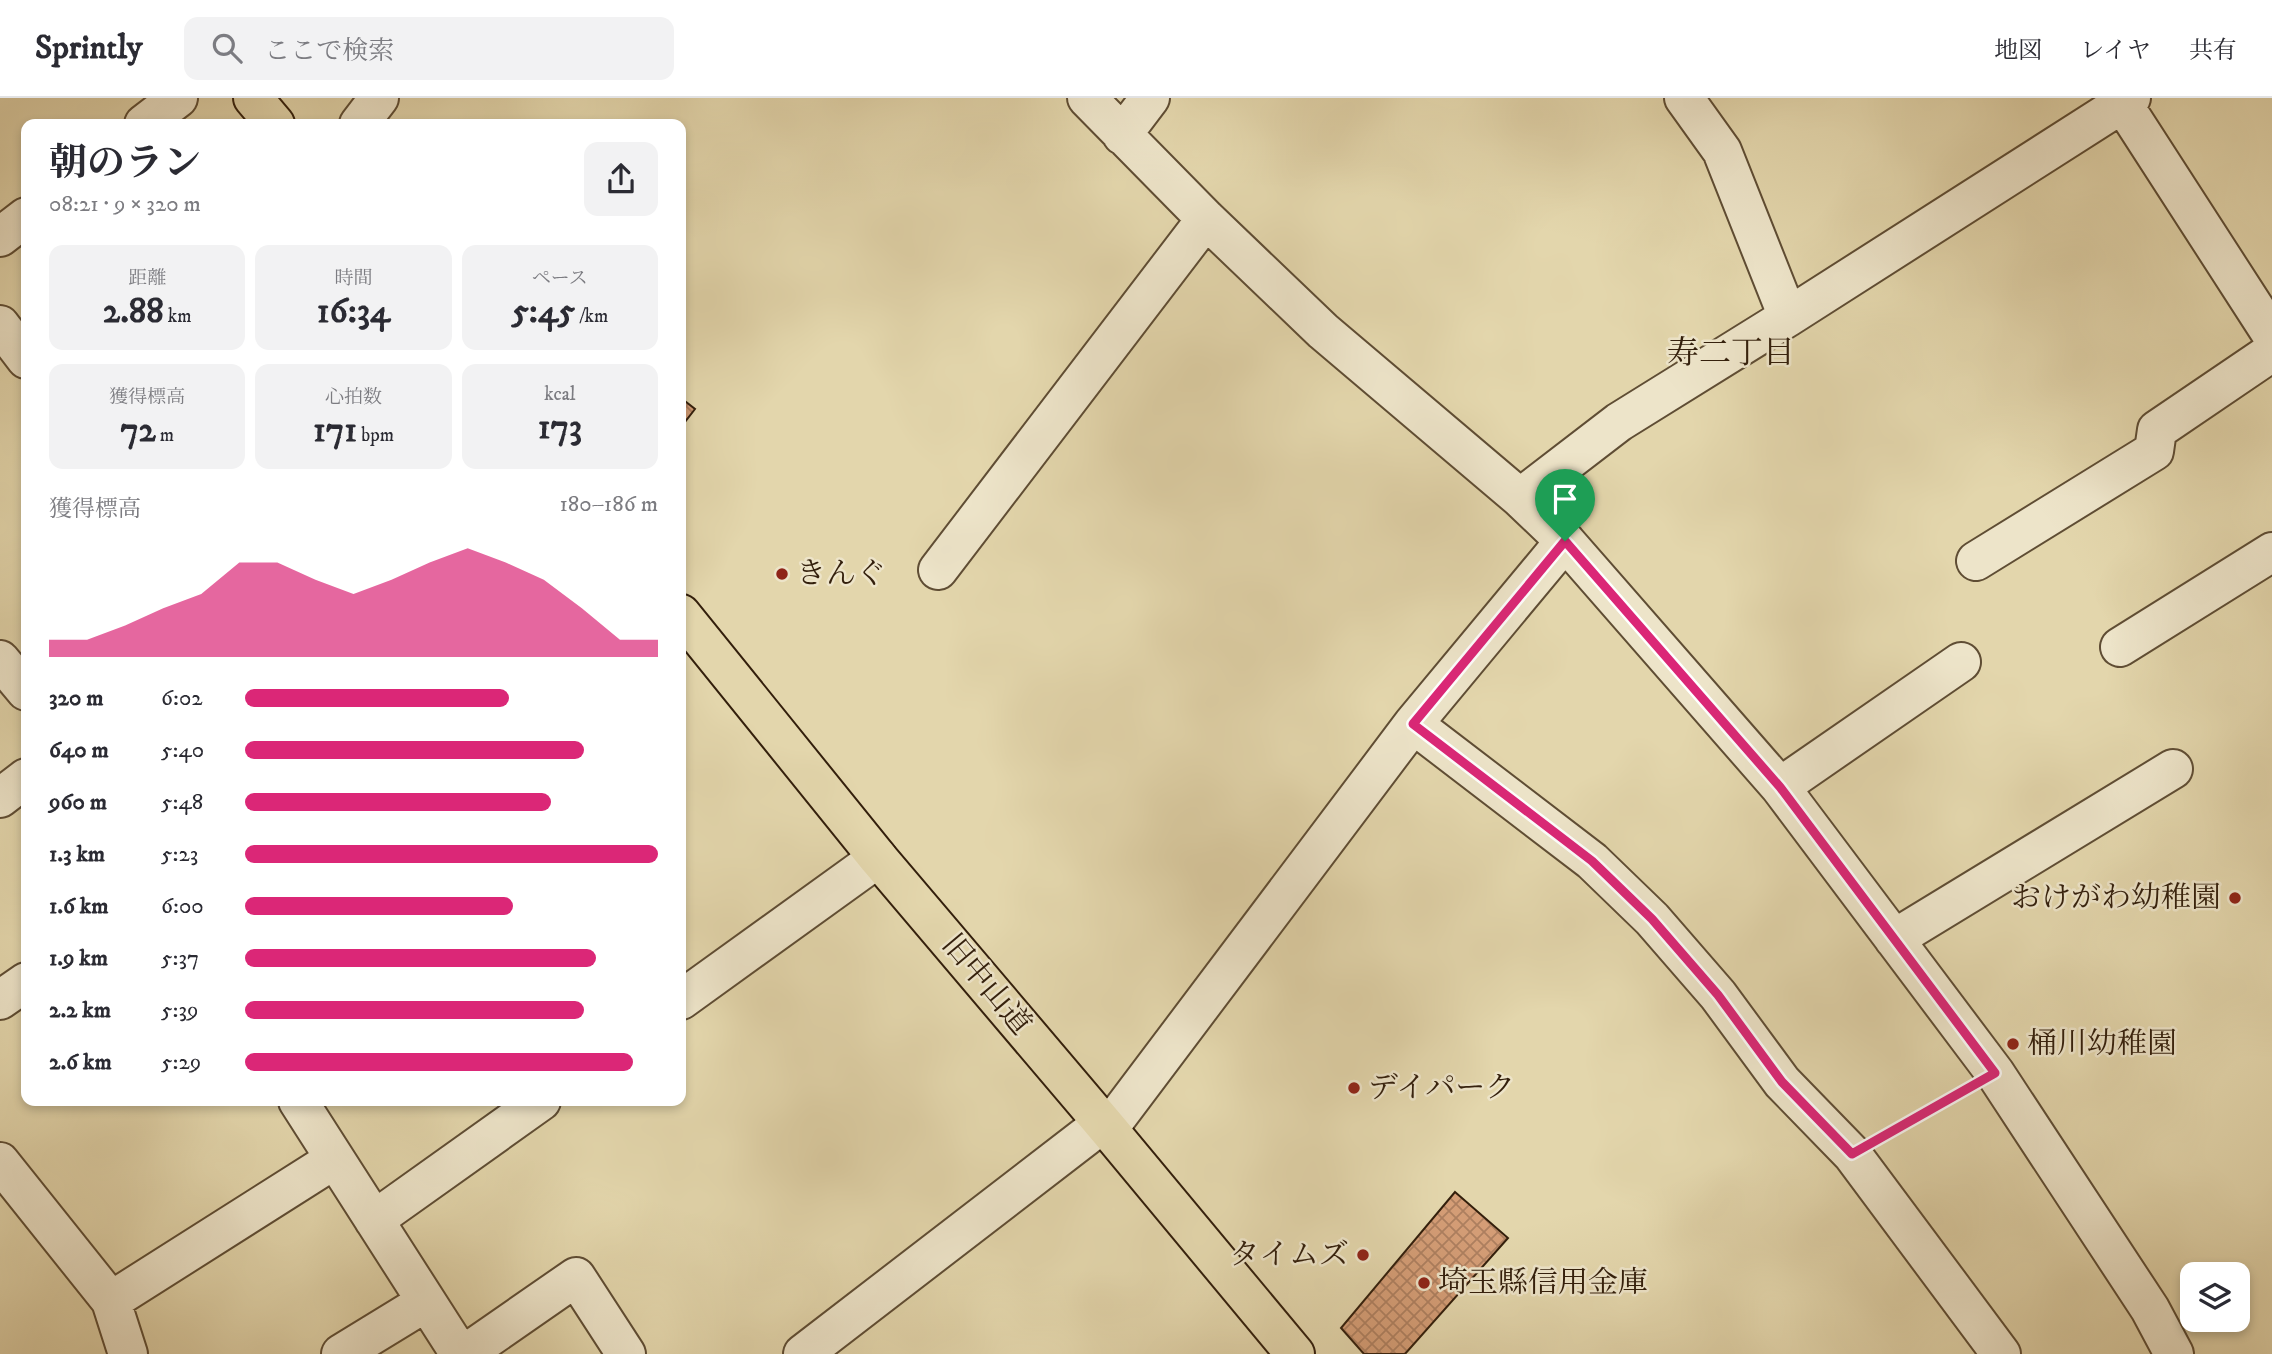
<!DOCTYPE html>
<html lang="ja">
<meta charset="utf-8">
<style>
body{margin:0;font-family:"IM FELL DW Pica","Noto Serif JP",serif;background:#f2f2f3;color:#2b2b33;height:100vh;display:flex;flex-direction:column;font-size:26px;white-space:nowrap}
*{box-sizing:border-box;margin:0}
p{font-size:23px;color:#7c7c81}
.icon{flex:none;width:38px;height:38px;fill:none;stroke:currentColor;stroke-width:2;stroke-linecap:round;stroke-linejoin:round}
.map{position:relative;flex:1;overflow:hidden}
.side{position:absolute;left:21px;top:21px;width:665px;height:987px;display:flex;flex-direction:column;background:#fff;border-radius:14px;box-shadow:0 4px 10px #0003}
.side>*{flex:none}
.controls{position:absolute;left:2180px;top:1164px;display:grid;gap:14px}
.controls a{display:grid;place-items:center;width:70px;height:70px;border-radius:14px;background:#fff;box-shadow:0 4px 10px #0003;font-size:35px}
.pin{position:absolute;display:grid;place-items:center;width:60px;height:60px;color:#fff;margin:-72px -30px;border-radius:50% 50% 50% 0;rotate:-45deg;box-shadow:0 0 7px #0007}
.pin .icon{rotate:45deg}
.round{display:grid;place-items:center;flex:none;width:74px;height:74px;border-radius:14px;background:#f2f2f3}
.summary{display:flex;align-items:center;justify-content:space-between;height:119px;padding:0 28px}
h1{font-size:38px;font-weight:700;line-height:52px}
.stats{display:grid;grid-template-columns:repeat(3,1fr);gap:10px;height:119px;padding:7px 28px}
.stats div{display:grid;align-content:center;border-radius:14px;background:#f2f2f3;text-align:center}
.stats b{font-size:35px;font-weight:700}
.stats small{font-size:19px;font-weight:400}
.stats p{font-size:19px}
.chart{height:196px;padding:14px 28px}
.chart p{display:flex;justify-content:space-between}
.chart svg{width:100%;height:126px;margin-top:7px;fill:#db2777;opacity:.7}
ul{padding:0 28px;list-style:none;font-size:23px}
li{display:grid;grid-template-columns:112px 84px 1fr;align-items:center;height:52px}
li i{height:18px;border-radius:9px;background:#db2777}
header{display:flex;align-items:center;gap:42px;box-sizing:border-box;height:98px;padding:0 35px;background:#fff;border-bottom:2px solid #e1e1e2}
header strong{font-size:33px}
nav{display:flex;gap:38px;margin-inline-start:auto;font-size:24px}
.search{width:490px;height:63px;background:#f2f2f3;display:flex;align-items:center;gap:18px;box-sizing:border-box;padding:0 24px;border-radius:14px;color:#7c7c81;font-size:26px}
.map>svg:first-child{display:block}
</style>
<header>
<strong>Sprintly</strong>
<div class="search"><svg class="icon" aria-label="search" viewBox="0 0 24 24"><circle cx="10" cy="10" r="6"/><path d="M15 15l6 6"/></svg>ここで検索</div>
<nav><a>地図</a><a>レイヤ</a><a>共有</a></nav>
</header>
<div class="map">
<svg width="2272" height="1256" viewBox="0 0 2272 1256">
<defs>
<pattern id="building-cross-hatch" width="8" height="8" patternUnits="userSpaceOnUse" patternTransform="scale(1.75)"><rect width="8" height="8" fill="#d49d76"/><path d="M0 0l8 8M0 8l8-8" fill="none" stroke="#ad7f5f"/></pattern>
</defs>
<rect width="100%" height="100%" fill="#e3d6ac"/>
<filter id="stains"><feTurbulence type="fractalNoise" baseFrequency=".00286" numOctaves="4"/><feColorMatrix values="0 0 0 0 .2 0 0 0 0 .09 0 0 0 0 .02 0 0 0 .5 -.17"/></filter>
<radialGradient id="worn" r=".72"><stop offset=".6" stop-color="#630" stop-opacity="0"/><stop offset="1" stop-color="#630" stop-opacity=".3"/></radialGradient>
<path fill="url(#building-cross-hatch)" stroke="#331f0c" stroke-width="2" d="M681,300L695,311L681,329Z
M1455,1094L1508,1140L1405,1256H1364L1341,1230Z"/>
<g fill="none" stroke-linecap="round" stroke-linejoin="round">
<g stroke="#5f4d34" stroke-width="42">
<path id="minor" d="M1087,0L1206,121L1323,233L1520,400L1565,443L1780,689L1995,975L2150,1211L2174,1256
M1684,0L1722,53L1788,219
M2119,0L2272,237
M144,26L178,0
M359,26L379,0
M1122,37L1150,0
M0,139L26,119
M0,227L26,261
M1520,400L1619,324L1788,219L2131,0
M1976,463L2154,353L2157,332L2272,254
M938,472L1206,121
M2120,549L2272,454
M0,562L26,593
M1413,626L1592,763L1652,821L1718,897L1782,984L1852,1056L2001,1256
M1780,689L1961,564
M0,700L26,680
M1894,841L2173,671
M0,902L26,884
M681,902L878,760
M298,1003L460,1256
M1108,1031L1413,626L1565,443
M0,1064L111,1203L128,1256
M374,1122L541,1003
M111,1203L335,1061
M341,1256L426,1204
M465,1256L576,1179L626,1256
M803,1256L1103,1025"/>
</g>
<g stroke="#331f0c" stroke-width="42">
<path id="major" d="M253,0L275,26
M681,516L878,760L1108,1031L1295,1256"/>
</g>
<path stroke="#331f0c" stroke-width="4.5" stroke-dasharray="5 3.5" stroke-linecap="butt" d="M1883,1038L1964,992"/>
<use href="#minor" stroke="#ede4c9" stroke-width="38"/>
<use href="#major" stroke="#e3d6ac" stroke-width="38"/>
</g>
<g fill="none" stroke-linecap="round" stroke-linejoin="round">
<g stroke="#fff" stroke-width="14">
<path id="route" d="M1565,443L1780,689L1995,975L1852,1056L1782,984L1718,897L1652,821L1592,763L1413,626Z"/>
</g>
<use href="#route" stroke="#db2777" stroke-width="9"/>
</g>
<g fill="#8f2418" stroke="#ede4c9" stroke-width="2.5">
<circle cx="782" cy="476" r="7"/>
<circle cx="2235" cy="800" r="7"/>
<circle cx="2013" cy="946" r="7"/>
<circle cx="1354" cy="990" r="7"/>
<circle cx="1363" cy="1157" r="7"/>
<circle cx="1424" cy="1185" r="7"/>
</g>
<g text-anchor="middle" dominant-baseline="central" stroke-width="5" stroke-linejoin="round" paint-order="stroke">
<g font-size="30" fill="#331f0c" stroke="#ede4c9" text-anchor="start">
<text x="796" y="476">きんぐ</text>
<text x="2221" y="800" text-anchor="end">おけがわ幼稚園</text>
<text x="2027" y="946">桶川幼稚園</text>
<text x="1368" y="990">デイパーク</text>
<text x="1349" y="1157" text-anchor="end">タイムズ</text>
<text x="1438" y="1185">埼玉縣信用金庫</text>
</g>
<g font-size="30" fill="#331f0c" stroke="#ede4c9">
<text transform="translate(986 887) rotate(50)">旧中山道</text>
</g>
<g font-size="32" fill="#331f0c" stroke="#ede4c9">
<text x="1731" y="256">寿二丁目</text>
</g>
</g>
<rect width="100%" height="100%" filter="url(#stains)"/>
<rect width="100%" height="100%" fill="url(#worn)"/>
</svg>
<div class="controls">
<a><svg class="icon" aria-label="layers" viewBox="0 0 24 24"><path d="M12 4l9 5-9 5-9-5zM3 14l9 5 9-5"/></svg></a>
</div>
<div class="pin" style="left:1565px;top:443px;background:#1e9e55"><svg class="icon" aria-label="arrive" viewBox="0 0 24 24"><path d="M6 21V4h12l-3 4 3 4H6"/></svg></div>
<section class="side">
<div class="summary"><div><h1>朝のラン</h1><p>08:21 · 9 × 320 m</p></div><a class="round"><svg class="icon" aria-label="share" viewBox="0 0 24 24"><path d="M12 15V3M7 8l5-5 5 5M5 13v7h14v-7"/></svg></a></div>
<div class="stats">
<div><p>距離</p><b>2.88<small> km</small></b></div>
<div><p>時間</p><b>16:34</b></div>
<div><p>ペース</p><b>5:45<small> /km</small></b></div>
</div>
<div class="stats">
<div><p>獲得標高</p><b>72<small> m</small></b></div>
<div><p>心拍数</p><b>171<small> bpm</small></b></div>
<div><p>kcal</p><b>173</b></div>
</div>
<div class="chart"><p><span>獲得標高</span>180–186 m</p>
<svg viewBox="0 0 160 44" preserveAspectRatio="none"><path d="M0 44V38L10 38L20 33L30 27L40 22L50 11L60 11L70 17L80 22L90 17L100 11L110 6L120 11L130 17L140 27L150 38L160 38V44z"/></svg>
</div>
<ul>
<li><b>320 m</b>6:02<i style="width:64%"></i></li>
<li><b>640 m</b>5:40<i style="width:82%"></i></li>
<li><b>960 m</b>5:48<i style="width:74%"></i></li>
<li><b>1.3 km</b>5:23<i style="width:100%"></i></li>
<li><b>1.6 km</b>6:00<i style="width:65%"></i></li>
<li><b>1.9 km</b>5:37<i style="width:85%"></i></li>
<li><b>2.2 km</b>5:39<i style="width:82%"></i></li>
<li><b>2.6 km</b>5:29<i style="width:94%"></i></li>
</ul>
</section>
</div>
